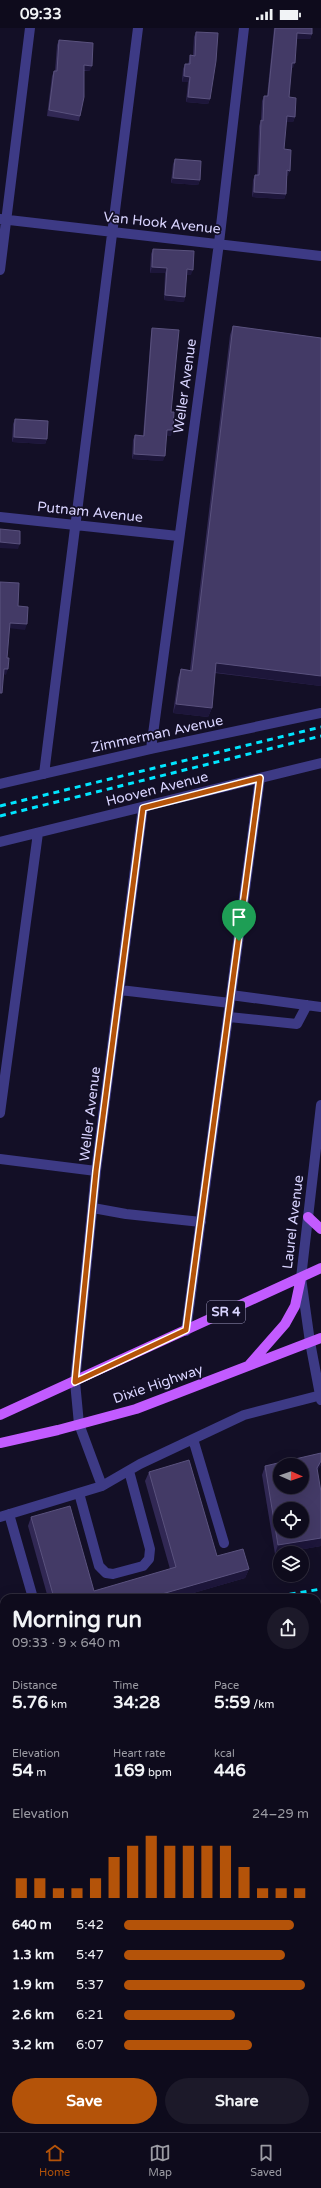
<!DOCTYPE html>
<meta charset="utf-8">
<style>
body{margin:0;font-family:"Varela Round",sans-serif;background:#1c1929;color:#f1f3f6;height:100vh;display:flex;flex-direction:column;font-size:15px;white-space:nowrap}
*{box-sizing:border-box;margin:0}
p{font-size:13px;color:#9b9ba3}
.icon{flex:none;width:22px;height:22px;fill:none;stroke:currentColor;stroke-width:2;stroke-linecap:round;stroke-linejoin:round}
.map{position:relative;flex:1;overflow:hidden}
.panel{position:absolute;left:0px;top:1566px;width:321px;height:538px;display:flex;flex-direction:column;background:#0e0b1c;border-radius:12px 12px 0 0;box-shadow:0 4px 16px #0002,0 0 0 1px #2e2b3b}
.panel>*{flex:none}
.needle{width:26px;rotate:92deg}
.tools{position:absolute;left:273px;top:1430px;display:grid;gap:8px}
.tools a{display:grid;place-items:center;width:36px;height:36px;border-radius:50%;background:#0e0b1c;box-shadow:0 4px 16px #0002,0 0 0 1px #2e2b3b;font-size:20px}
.pin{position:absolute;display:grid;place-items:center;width:34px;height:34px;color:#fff;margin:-41px -17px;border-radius:50% 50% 50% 0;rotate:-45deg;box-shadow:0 0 4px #0007}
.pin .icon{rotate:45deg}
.round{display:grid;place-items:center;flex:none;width:42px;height:42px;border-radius:21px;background:#1c1929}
.overview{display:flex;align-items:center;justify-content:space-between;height:68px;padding:0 12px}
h1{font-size:22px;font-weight:700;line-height:30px}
.figures{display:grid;grid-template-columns:repeat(3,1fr);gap:6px;height:68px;padding:4px 12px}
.figures div{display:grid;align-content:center}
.figures b{font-size:17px;font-weight:700}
.figures small{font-size:11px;font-weight:400}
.figures p{font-size:11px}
.chart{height:112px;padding:8px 12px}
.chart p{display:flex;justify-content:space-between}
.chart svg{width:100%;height:72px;margin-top:4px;stroke:#b45309;stroke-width:6}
.button{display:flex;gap:8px;margin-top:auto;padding:8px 12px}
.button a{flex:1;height:46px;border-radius:24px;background:#b45309;color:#fff;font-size:16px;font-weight:700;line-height:46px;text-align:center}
.button a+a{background:#1c1929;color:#f1f3f6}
ul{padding:0 12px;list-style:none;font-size:13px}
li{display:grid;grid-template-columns:64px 48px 1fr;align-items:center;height:30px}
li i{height:10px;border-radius:5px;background:#b45309}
.status{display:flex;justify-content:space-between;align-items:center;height:28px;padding:0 20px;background:#0e0b1c;direction:ltr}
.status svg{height:11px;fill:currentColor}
.tab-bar{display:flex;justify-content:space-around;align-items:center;height:56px;border-top:1px solid #2e2b3b;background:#0e0b1c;font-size:11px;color:#9b9ba3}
.tab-bar a{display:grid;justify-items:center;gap:2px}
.tab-bar .active{color:#b45309}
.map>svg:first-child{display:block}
</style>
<div class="status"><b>09:33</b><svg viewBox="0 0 49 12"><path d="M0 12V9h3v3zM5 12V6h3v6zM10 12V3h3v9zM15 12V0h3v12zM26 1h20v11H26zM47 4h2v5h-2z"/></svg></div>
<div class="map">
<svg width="321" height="2104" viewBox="0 0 321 2104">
<rect width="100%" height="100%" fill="#130f26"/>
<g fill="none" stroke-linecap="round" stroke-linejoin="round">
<path stroke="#3d3a85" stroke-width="10" d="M0,191L321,228
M0,242L30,0
M0,489L178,508
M151,721L219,215L244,0
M44,746L138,0
M0,756L151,721L321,685
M0,814L321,735
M120,962L230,975
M231,967L321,979
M229,989L297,996L307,977
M321,1077L301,1250L310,1314L321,1372
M0,1085L38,805
M0,1131L96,1143
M93,1180L126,1186L201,1194
M186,1303L260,750
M193,1411L224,1515
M102,1458L79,1396L75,1354L96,1143L143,779
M79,1465L99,1538L106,1545L113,1546L143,1538L149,1531L150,1521L129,1443
M9,1486L33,1570
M0,1489L102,1458L140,1436L244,1387L321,1367
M0,2060L4,2061
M17,2104L18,2100
M45,2104V2100"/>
<path stroke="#c25bff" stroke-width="10" d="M308,1189L321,1201
M249,1337L285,1296L295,1278L301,1250
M0,1387L321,1240
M0,1415L58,1402L136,1381L321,1310"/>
<path stroke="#00e5ff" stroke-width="3" stroke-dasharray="6 5" stroke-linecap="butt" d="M0,778L321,699
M0,788L321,708
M268,1570L321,1561
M0,1646L4,1645"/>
</g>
<path fill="#312854" d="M274,0H312V6L310,11H297L293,40H291L289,69L295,89L293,94H286L284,121L288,148H287L286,166L284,171L252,169L253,152L255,147H257L259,98L261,92V93L262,73L264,68H267Z
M196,4L210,71L208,76L186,74L188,54H182L183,41L185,36H188L189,33L190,27L193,28L194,9Z
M59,12L90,43H84L80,88L79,93L47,88L52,48L54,43H55L57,17Z
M175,131L200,152L198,157L171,155L173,136Z
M153,221L191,247H187L184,274L164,272L165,245H150L151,226Z
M233,298L321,310V658L215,645L212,680L208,689L173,685L178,650L181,641L190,642L230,307Z
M152,300L171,384V408L166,407L163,433L132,431L133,412L135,407L143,408L151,305Z
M15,391L47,411L45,416L12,414L13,396Z
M321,1425V1437L317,1443L321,1464V1518L275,1526L262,1447L265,1438Z
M149,1444L217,1528L249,1541L245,1550L176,1570H48L28,1498L31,1489L94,1563L170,1541L145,1453Z
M321,2091V2104H320Z"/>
<path fill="#1d163a" d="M297,5L312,6L310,11H295Z
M292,35H295L293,40H290Z
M84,37L92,38L90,43L82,42Z
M184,48L190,49L188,54H182Z
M188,69L210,71L208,76L186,74Z
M287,88L295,89L293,94H285Z
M287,142L290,143L288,148H285Z
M173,150L200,152L198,157L171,155Z
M254,164L286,166L284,171L252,169Z
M152,239L167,240L165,245H150Z
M187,241L193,242L191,247H185Z
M165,267L185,269L184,274L164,272Z
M167,402H173L171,408L165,407Z
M14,409L47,411L45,416L12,414Z
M134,426L165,428L163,433L132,431Z
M0,514L20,516L18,521L0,520Z
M10,595L27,596L25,602L8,600Z
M216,635L321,648V658L213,644Z
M4,641H8L6,647L2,646Z
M176,676L212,680L208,689L173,685Z
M321,1433V1437L314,1449L317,1440Z
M321,1510V1518L275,1526L278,1517Z
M249,1541L245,1550L176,1570H148Z
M317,1731L321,1732V1741L317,1740Z"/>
<path fill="#433a66" stroke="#5a527e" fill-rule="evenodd" d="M275,0H312V6L297,5L295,35H292L289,69L296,70L295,89L287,88L284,121L291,122L290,143L287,142L286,166L254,164L255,147H259L261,92L263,93L264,68H268Z
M196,4L218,5L216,33L210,71L188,69L190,49L184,48L185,36H190V27L195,28Z
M59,12L93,15L92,38L84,37V69L80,88L49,82L54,43H57Z
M175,131L201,133L200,152L173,150Z
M153,221L194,223L193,242L187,241L185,269L165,267L167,240L152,239Z
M233,298L321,310V648L216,635L212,680L176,676L181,641L192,643Z
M152,300L179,302L171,384H174L173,402H167L165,428L134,426L135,407L144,408Z
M15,391L48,393L47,411L14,409Z
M0,501L20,503V516L0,514Z
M0,554L19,555L18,578L28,579L27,596L10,595L7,630H9L8,641H4L2,665H0Z
M321,1425V1433L317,1440L321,1464V1510L278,1517L265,1438ZM280,1437H302V1459H280ZM280,1481H302V1503H280Z
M189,1432L217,1528L243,1521L249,1541L148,1570H54L31,1489L70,1478L94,1563L176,1539L149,1444Z
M317,1647H321V1732L317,1731Z"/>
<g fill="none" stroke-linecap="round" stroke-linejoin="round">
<g stroke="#fff" stroke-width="8">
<path id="route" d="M260,750L186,1302L75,1354L96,1143L143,780Z"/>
</g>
<use href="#route" stroke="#b45309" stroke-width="5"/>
</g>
<g text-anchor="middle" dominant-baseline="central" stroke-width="3.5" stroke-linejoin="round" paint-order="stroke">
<rect fill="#130f26" stroke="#9e99be" stroke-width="1" x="207" y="1273" width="38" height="22" rx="3"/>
<g font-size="13" font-weight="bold" fill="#d9d4ff">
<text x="226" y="1284">SR 4</text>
</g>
<g font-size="14" fill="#d9d4ff" stroke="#130f26">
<text transform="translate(162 195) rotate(6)">Van Hook Avenue</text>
<text transform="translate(185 358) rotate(-82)">Weller Avenue</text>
<text transform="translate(90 484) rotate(6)">Putnam Avenue</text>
<text transform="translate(157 706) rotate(-12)">Zimmerman Avenue</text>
<text transform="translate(157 761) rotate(-14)">Hooven Avenue</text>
<text transform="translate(90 1086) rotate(-83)">Weller Avenue</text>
<text transform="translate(293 1194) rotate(-83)">Laurel Avenue</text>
<text transform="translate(158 1356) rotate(-19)">Dixie Highway</text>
</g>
</g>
</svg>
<div class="tools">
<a><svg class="needle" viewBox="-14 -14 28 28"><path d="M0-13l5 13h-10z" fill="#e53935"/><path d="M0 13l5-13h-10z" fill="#9b9ba3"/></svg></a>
<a><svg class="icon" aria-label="locate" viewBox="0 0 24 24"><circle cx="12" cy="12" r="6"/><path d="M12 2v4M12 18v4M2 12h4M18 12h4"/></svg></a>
<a><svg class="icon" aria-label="layers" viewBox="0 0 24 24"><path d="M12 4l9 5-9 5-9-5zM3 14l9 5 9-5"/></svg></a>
</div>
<div class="pin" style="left:239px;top:913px;background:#1e9e55"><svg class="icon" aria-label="arrive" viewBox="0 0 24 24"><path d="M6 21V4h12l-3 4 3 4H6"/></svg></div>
<section class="panel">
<div class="overview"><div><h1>Morning run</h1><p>09:33 · 9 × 640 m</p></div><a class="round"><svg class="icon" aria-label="share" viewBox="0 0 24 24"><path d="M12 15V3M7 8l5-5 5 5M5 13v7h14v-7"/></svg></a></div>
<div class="figures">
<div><p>Distance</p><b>5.76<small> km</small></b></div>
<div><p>Time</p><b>34:28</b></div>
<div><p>Pace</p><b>5:59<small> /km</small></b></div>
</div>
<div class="figures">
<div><p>Elevation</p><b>54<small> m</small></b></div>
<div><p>Heart rate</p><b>169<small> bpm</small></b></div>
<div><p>kcal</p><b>446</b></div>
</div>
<div class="chart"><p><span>Elevation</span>24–29 m</p>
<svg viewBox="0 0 160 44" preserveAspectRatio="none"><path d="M5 44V32M15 44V32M25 44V38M35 44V38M45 44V32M55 44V19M65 44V12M75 44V6M85 44V12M95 44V12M105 44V12M115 44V12M125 44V25M135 44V38M145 44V38M155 44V38"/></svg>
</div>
<ul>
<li><b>640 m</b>5:42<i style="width:92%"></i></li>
<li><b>1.3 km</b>5:47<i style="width:87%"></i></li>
<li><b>1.9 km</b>5:37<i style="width:98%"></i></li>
<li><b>2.6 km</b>6:21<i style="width:60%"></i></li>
<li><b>3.2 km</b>6:07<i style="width:69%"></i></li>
</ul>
<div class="button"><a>Save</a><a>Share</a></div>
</section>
</div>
<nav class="tab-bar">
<a class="active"><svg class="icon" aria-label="home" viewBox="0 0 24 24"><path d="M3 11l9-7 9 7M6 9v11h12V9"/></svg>Home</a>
<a><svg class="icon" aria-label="map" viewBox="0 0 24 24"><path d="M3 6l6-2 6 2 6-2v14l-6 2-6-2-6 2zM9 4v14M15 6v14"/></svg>Map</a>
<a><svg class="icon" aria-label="saved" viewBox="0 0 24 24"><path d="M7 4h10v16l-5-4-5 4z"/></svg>Saved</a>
</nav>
